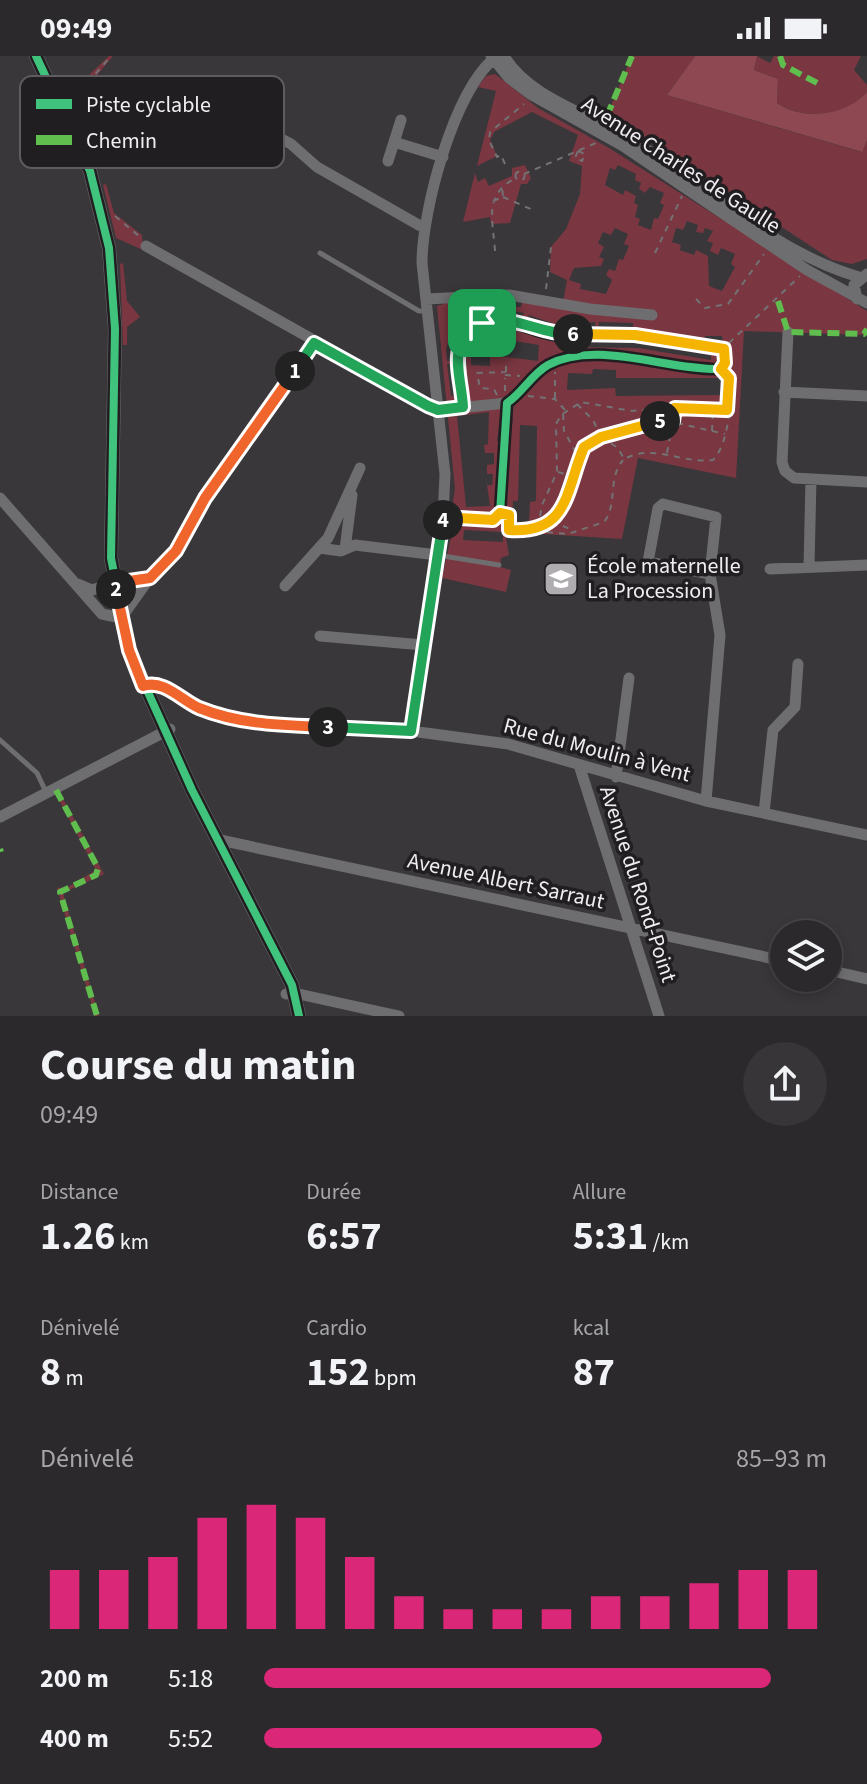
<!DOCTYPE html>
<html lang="fr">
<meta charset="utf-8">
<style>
body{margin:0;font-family:"Source Sans 3",sans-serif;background:#373538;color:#f1f3f6;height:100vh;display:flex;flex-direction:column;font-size:30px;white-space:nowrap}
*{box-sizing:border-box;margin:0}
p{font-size:26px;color:#a6a6a9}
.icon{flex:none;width:44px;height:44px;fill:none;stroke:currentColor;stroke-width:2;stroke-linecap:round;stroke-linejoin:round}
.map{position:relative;height:960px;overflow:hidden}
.drawer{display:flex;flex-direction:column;background:#2b292c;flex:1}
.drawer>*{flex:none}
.tools{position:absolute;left:770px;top:864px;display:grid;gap:16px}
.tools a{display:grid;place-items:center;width:72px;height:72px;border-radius:50%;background:#2b292c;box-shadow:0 4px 12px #0003,0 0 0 2px #474548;font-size:40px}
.pin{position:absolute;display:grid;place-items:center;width:68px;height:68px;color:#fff;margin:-34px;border-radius:16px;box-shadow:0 4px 12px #0006}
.km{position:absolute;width:40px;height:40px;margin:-20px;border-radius:50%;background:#222;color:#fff;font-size:22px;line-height:40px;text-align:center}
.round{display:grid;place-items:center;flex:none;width:84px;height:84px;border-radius:42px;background:#373538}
.overview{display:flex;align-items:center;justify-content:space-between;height:136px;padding:0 40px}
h1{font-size:44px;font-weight:700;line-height:60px}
.metrics{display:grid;grid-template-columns:repeat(3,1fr);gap:12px;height:136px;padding:8px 40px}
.metrics div{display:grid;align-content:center}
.metrics b{font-size:40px;font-weight:700}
.metrics small{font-size:22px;font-weight:400}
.metrics p{font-size:22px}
.chart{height:224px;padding:16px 40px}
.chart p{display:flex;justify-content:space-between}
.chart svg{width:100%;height:144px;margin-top:8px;stroke:#db2777;stroke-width:6}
ul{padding:0 40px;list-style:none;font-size:26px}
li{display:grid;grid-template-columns:128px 96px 1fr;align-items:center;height:60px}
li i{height:20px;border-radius:10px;background:#db2777}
.status{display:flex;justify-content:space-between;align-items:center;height:56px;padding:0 40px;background:#2b292c;direction:ltr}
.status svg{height:22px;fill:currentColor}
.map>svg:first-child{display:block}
</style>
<div class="status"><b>09:49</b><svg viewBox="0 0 49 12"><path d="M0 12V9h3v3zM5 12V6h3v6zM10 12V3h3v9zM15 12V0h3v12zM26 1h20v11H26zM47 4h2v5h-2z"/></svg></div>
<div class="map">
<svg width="867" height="960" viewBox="0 0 867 960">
<rect width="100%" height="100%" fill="#39373a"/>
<path fill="#7a3741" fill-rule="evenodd" d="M109,0H113L74,47L69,38Z
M632,0H695L667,39L861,96L867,84V203L852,208L832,204L608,57Z
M757,0L770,7L774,0H861L854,14L867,29V36C845,60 804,65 777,47L778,23L754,14Z
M495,18L538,52L609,92L867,255V279L744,275L736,422L638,402L622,483L527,477V474L504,470L509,499L501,502L500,511L511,514L506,536L442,522L457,454L452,452L455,433L437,250L450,246L451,253L521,251L522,246L562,252L567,224L550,216L551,191L566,173L580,138L582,110L569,105L578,79L532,56L494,76L490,84L497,100L477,110L496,35L478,31L486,20ZM618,109L636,118L635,124L641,127L639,133L645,137L650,131L664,137L660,147L664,149L658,163L654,162L651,174L638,169L640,163L635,161L638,149L634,147L636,140L625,134L623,139L605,129L610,112L615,114ZM687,165L698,169L696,176L703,177L705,172L713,175L707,185L713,187L710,195L718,199L721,192L735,198L731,208L735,211L722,235L709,230L708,200L696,194L694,199L680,194L681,189L672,186L676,172L683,174ZM615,172L628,178L624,188L629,190L623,204L619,203L615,215L609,213L606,219L612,224L606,238L580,233L581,228L569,224L574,212L601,210L604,203L599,201L604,191L598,187L603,176L611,179ZM509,254L524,257L517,272L493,269L489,255ZM484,255L487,271L469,281L455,272L470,260ZM529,259L552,267L554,284L523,275ZM595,266L597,277L599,266L633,267L632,279L704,291L705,280H722L724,293L711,291V304L638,292L566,291L565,278H556V268ZM452,275L462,280L458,302H466L467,309L459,311L462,338L451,340L447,308L459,307L447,305L446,293ZM496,282L539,289L538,305L490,299V310L471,309V293L495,294ZM595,293L685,307L707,306L709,313L672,311L604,299L569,303L567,298ZM593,313L616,314V322H724V339L616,340L615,332L567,334L568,317L592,318ZM489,356L488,388L484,389L485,397H494V408L487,409V418H493L492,429H487L490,450L466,451L457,360ZM500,361L513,362L507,404L502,403L503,386L497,385ZM520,369L537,370L536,445L530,446L529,469L512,468L513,445H518ZM464,474L503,476V486L463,484Z
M525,109L531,122L527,128H521L510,167L491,168L490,161L463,166L475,117L478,126L485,122L489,130L512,120V112Z
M106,128L114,157L142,179L143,194L116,182L103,129Z
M123,207L127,245L140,261L127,271V289H123L120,208Z
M61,739L104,818L63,837L99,960H95L57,832L68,831L96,814L58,742Z"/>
<path fill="#8e4851" d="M695,0H757L754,14L778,23L777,47C803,65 845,60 867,36V84L862,96L667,39Z"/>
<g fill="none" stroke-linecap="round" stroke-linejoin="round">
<path stroke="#737274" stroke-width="2" stroke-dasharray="6 6" stroke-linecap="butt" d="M72,45L111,0
M578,95L585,98L582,105L575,102Z
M505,108L501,99L497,101L489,84L490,76L524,48
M515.5 120a4.5 4.5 0 1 1 9 0a4.5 4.5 0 1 1-9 0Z
M524,118L596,87
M503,141L533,154
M493,145L503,141L502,130
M115,160L139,180
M495,195C493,163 483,139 516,122
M655,197L682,140
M546,233L551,191
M696,243L705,252L728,248L764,198
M729,287L800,220
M506,316V305
M505,319L520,320
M505,335V322
M497,339L494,333L480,332L477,317L506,316
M528,340L555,343L565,354
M555,342V316
M577,348L593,364L601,381L664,364L725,378
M563,358L564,375L579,402
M712,375L713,355
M667,397L675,353
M558,416L571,420
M509,463V474C569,478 565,436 584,391L601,381L618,392L624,403C655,387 680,408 713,404C729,388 733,341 727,320
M552,465L574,475
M538,472L542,449L557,416L556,368L561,359L581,346L632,355L660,352L726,354
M535,475L568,478L604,466C618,449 607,423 623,404"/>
<path stroke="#6e6d6f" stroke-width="5" d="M258,97L269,78
M320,197L419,255H427
M437,499L499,509
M0,684L37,717L46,736"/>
<path stroke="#6e6d6f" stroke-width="11" d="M491,0L509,22L530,38L623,90L807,214L867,247
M504,0C529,42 590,58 630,83C704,129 775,197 859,221
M240,61L291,88L317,111L424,172
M394,86L443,101
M80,91L130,50L139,51L170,79
M388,105L401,64
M146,190L438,354
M426,243L509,239L590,253L652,259
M857,243L854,229L867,218
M788,276L782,406L785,415L794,422L867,426
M784,336L867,340
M438,354L507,347
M0,442L102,558L121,562L146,527L176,495L205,442L314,287
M443,461L493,464L500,457L507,347C522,337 532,318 548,309C596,283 669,315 721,313L725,298L718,292C689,291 662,283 634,279C607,276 580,281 554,279C526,276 486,245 463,279C451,297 462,331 463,351
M319,492L341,495L355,489L437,499
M345,493L352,439
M809,511L811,423
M770,513L867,509
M78,528L92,534L123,524L149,522
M285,530L328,482L360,412
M320,580L423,589
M143,630L152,627L164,630L195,650L229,664L249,667L411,675L508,688L706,745L867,779
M411,675L443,461L445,418L422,207C422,155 454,32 497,0
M579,709L659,960
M616,721L629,622
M706,745L720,579L710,518L716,461L663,448L658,452L648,506L710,518
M764,757L773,674L795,651L798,608
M0,761L170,673
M220,784L784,905
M828,914L867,923
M286,938L294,937L399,960"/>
<path stroke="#6e6d6f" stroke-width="14" d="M36,0L90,115L109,192L115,273L111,502L129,594L192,734L292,929L299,960"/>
<path stroke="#5fbe4e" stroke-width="6" stroke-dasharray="12 6" stroke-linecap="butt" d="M780,0L783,9L821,29
M607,60L632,0
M778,245L788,276L864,278L867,273
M56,734L98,812L96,819L60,836L97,960
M0,793L1,796"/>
<g stroke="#201e20" stroke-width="13">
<path id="cycleway" d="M36,0L90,115L109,192L115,273L111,502L129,594L192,734L292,929L299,960
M443,461L493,464L500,457L507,347C522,337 532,318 548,309C596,283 669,315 721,313L725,298L718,292C689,291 662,283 634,279C607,276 580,281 554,279C526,276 486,245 463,279C451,297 462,331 463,351"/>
</g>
<use href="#cycleway" stroke="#40c37c" stroke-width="8"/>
</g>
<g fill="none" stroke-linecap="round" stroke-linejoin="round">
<g stroke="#fff" stroke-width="16">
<path id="split-1" d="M295,315L314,287L428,350L438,354L463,351C461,317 445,285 482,267"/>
</g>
<g stroke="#fff" stroke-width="16">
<path id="split-2" d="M116,533L115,527L150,522L176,495L205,442L295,315"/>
</g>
<g stroke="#fff" stroke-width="16">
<path id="split-3" d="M116,533L129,594L143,630C164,623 181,644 199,652C241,669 283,669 328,671"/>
</g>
<g stroke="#fff" stroke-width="16">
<path id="split-4" d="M328,671L411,675L443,464"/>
</g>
<g stroke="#fff" stroke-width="16">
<path id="split-5" d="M443,464V461L493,464L500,457L509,459V474C569,478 565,436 584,391L601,381L660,365"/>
</g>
<g stroke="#fff" stroke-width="16">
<path id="split-6" d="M573,278L635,279L724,293L725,307L721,313L729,322L727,354L675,352L673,365H660"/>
</g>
<g stroke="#fff" stroke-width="16">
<path id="split-7" d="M482,267C514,257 540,279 573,278"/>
</g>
<use href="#split-1" stroke="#22a559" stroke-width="10"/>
<use href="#split-2" stroke="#f0652b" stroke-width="10"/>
<use href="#split-3" stroke="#f0652b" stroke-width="10"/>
<use href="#split-4" stroke="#22a559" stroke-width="10"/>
<use href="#split-5" stroke="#f5b400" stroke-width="10"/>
<use href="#split-6" stroke="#f5b400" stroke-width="10"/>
<use href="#split-7" stroke="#22a559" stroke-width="10"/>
</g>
<defs>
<g id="school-square" transform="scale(1.8)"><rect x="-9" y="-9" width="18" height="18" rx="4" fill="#afadb0" stroke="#201e20"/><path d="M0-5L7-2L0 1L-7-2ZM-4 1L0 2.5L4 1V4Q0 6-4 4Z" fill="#fff"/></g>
</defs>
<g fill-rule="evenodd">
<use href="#school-square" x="561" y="523"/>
</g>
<g text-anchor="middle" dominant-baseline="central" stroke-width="7" stroke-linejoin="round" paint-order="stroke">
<g font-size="22" fill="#efedf0" stroke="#201e20">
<text transform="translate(681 109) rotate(33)">Avenue Charles de Gaulle</text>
<text transform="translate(597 694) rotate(15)">Rue du Moulin à Vent</text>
<text transform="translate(506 825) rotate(12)">Avenue Albert Sarraut</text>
<text transform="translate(638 828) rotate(72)">Avenue du Rond-Point</text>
</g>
<g font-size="22" fill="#efedf0" stroke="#201e20" text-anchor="start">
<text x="587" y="510">École maternelle<tspan x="587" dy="25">La Procession</tspan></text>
</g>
</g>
<rect x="20" y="20" width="264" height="92" rx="12" fill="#201e20" stroke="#5e5c5e" stroke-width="2"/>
<rect x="36" y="43" width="36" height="10" fill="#40c37c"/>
<rect x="36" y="79" width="36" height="10" fill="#5fbe4e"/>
<g font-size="22" fill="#efedf0">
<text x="86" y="56">Piste cyclable</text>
<text x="86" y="92">Chemin</text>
</g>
</svg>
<div class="tools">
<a><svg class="icon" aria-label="layers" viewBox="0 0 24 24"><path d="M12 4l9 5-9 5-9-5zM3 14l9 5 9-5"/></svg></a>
</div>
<div class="pin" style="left:482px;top:267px;background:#1e9e55"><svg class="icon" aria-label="arrive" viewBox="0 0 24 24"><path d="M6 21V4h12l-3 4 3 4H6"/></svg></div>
<b class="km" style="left:295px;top:315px">1</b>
<b class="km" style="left:116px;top:533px">2</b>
<b class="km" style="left:328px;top:671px">3</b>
<b class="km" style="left:443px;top:464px">4</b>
<b class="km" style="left:660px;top:365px">5</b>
<b class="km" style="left:573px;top:278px">6</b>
</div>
<section class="drawer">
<div class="overview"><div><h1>Course du matin</h1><p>09:49</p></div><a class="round"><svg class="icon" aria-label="share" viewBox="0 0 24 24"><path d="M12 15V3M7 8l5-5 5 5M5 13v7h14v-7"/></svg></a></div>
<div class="metrics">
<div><p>Distance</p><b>1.26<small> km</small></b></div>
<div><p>Durée</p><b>6:57</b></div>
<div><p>Allure</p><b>5:31<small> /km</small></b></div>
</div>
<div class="metrics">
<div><p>Dénivelé</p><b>8<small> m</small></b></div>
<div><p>Cardio</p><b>152<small> bpm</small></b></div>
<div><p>kcal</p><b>87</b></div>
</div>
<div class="chart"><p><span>Dénivelé</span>85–93 m</p>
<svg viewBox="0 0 160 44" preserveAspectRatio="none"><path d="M5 44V26M15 44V26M25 44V22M35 44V10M45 44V6M55 44V10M65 44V22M75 44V34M85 44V38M95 44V38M105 44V38M115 44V34M125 44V34M135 44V30M145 44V26M155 44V26"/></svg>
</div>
<ul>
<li><b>200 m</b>5:18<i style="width:90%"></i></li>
<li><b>400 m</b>5:52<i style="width:60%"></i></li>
</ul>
</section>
